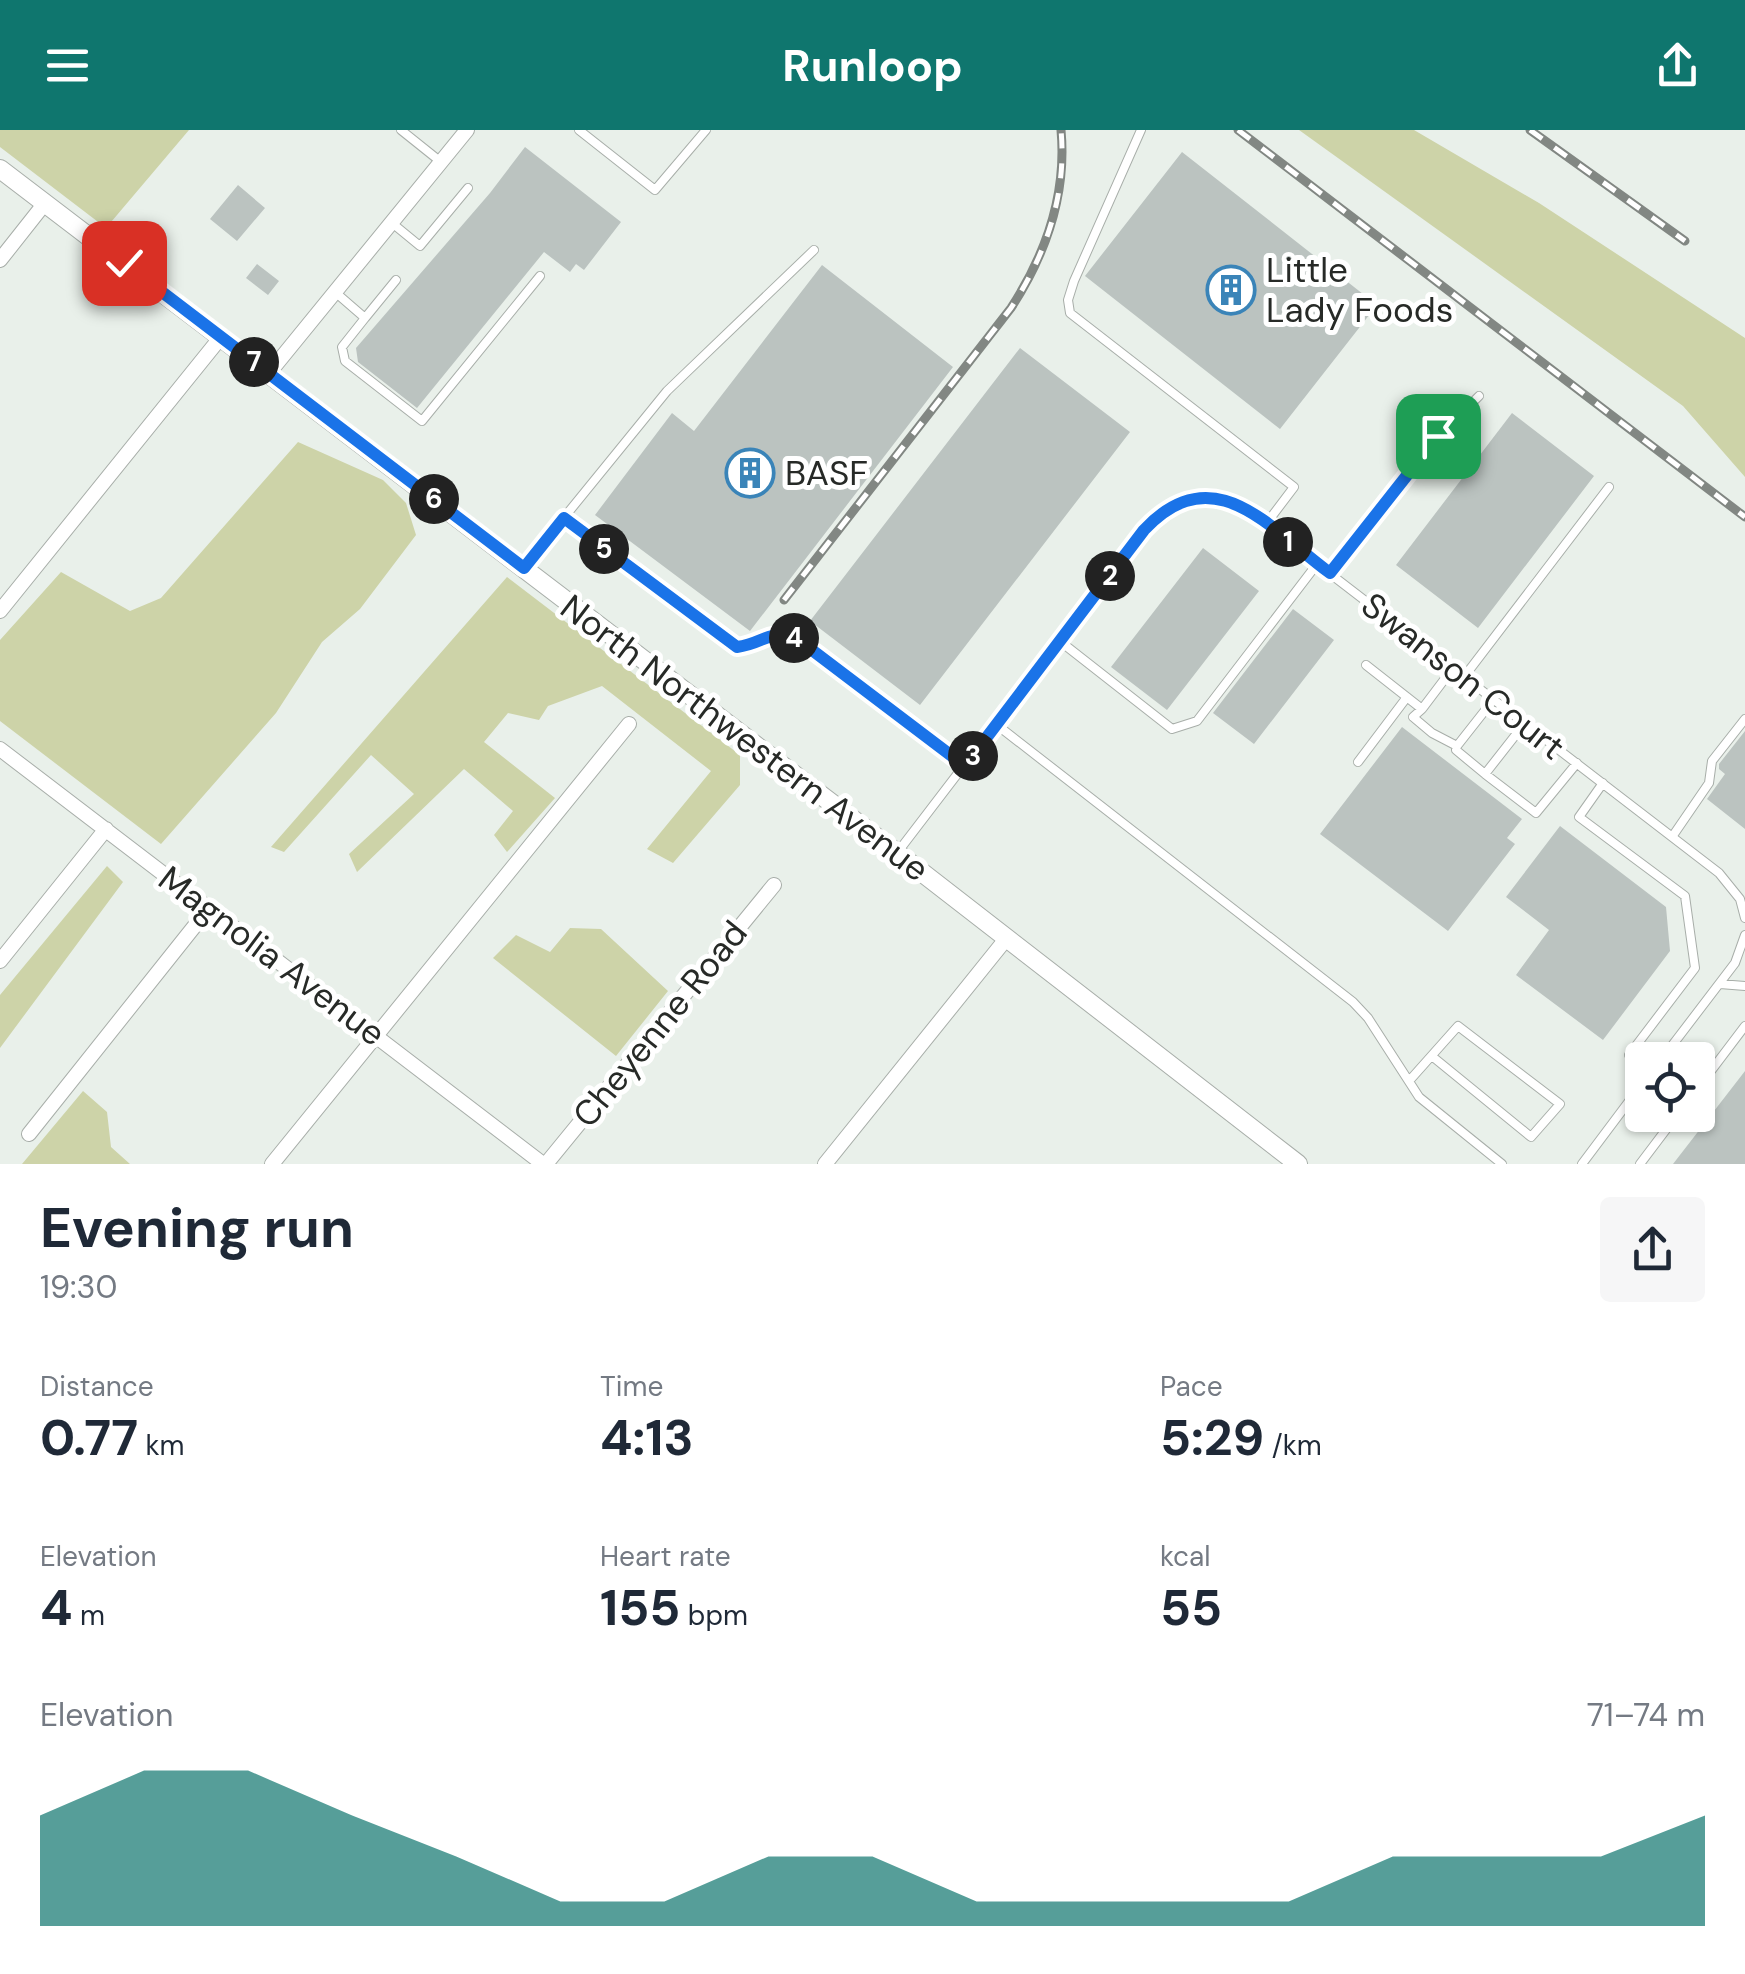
<!DOCTYPE html>
<meta charset="utf-8">
<style>
body{margin:0;font-family:"DM Sans",sans-serif;background:#f6f6f7;color:#1f2937;height:100vh;display:flex;flex-direction:column;font-size:38px;white-space:nowrap}
*{box-sizing:border-box;margin:0}
p{font-size:32px;color:#747a83}
.icon{flex:none;width:55px;height:55px;fill:none;stroke:currentColor;stroke-width:2;stroke-linecap:round;stroke-linejoin:round}
.map{position:relative;height:1034px;overflow:hidden}
.drawer{display:flex;flex-direction:column;background:#fff;flex:1}
.drawer>*{flex:none}
.tools{position:absolute;left:1625px;top:912px;display:grid;gap:20px}
.tools a{display:grid;place-items:center;width:90px;height:90px;border-radius:10px;background:#fff;box-shadow:0 2px 8px #0004;font-size:50px}
.pin{position:absolute;display:grid;place-items:center;width:85px;height:85px;color:#fff;margin:-42px;border-radius:20px;box-shadow:0 5px 15px #0006}
.km{position:absolute;width:50px;height:50px;margin:-25px;border-radius:50%;background:#222;color:#fff;font-size:28px;line-height:50px;text-align:center}
.round{display:grid;place-items:center;flex:none;width:105px;height:105px;border-radius:10px;background:#f6f6f7}
.summary{display:flex;align-items:center;justify-content:space-between;height:170px;padding:0 40px}
h1{font-size:55px;font-weight:700;line-height:75px}
.stats{display:grid;grid-template-columns:repeat(3,1fr);gap:15px;height:170px;padding:10px 40px}
.stats div{display:grid;align-content:center}
.stats b{font-size:50px;font-weight:700}
.stats small{font-size:28px;font-weight:400}
.stats p{font-size:28px}
.chart{height:280px;padding:20px 40px}
.chart p{display:flex;justify-content:space-between}
.chart svg{width:100%;height:180px;margin-top:10px;fill:#0f766e;opacity:.7}
header{display:flex;justify-content:space-between;align-items:center;height:130px;padding:0 40px;background:#0f766e;color:#fff;font-size:45px;font-weight:700}
.map>svg:first-child{display:block}
</style>
<header><svg class="icon" aria-label="menu" viewBox="0 0 24 24"><path d="M4 6h16M4 12h16M4 18h16"/></svg>Runloop<svg class="icon" aria-label="share" viewBox="0 0 24 24"><path d="M12 15V3M7 8l5-5 5 5M5 13v7h14v-7"/></svg></header>
<div class="map">
<svg width="1745" height="1034" viewBox="0 0 1745 1034">
<rect width="100%" height="100%" fill="#e9f0ea"/>
<path fill="#cdd3a8" d="M0,0H189L106,98L0,17Z
M1299,0H1414L1539,73L1745,208V347L1683,276Z
M298,312L383,350L406,373L416,405L360,479L322,512L276,583L161,714L0,591V510L61,442L130,481L161,468Z
M507,447L740,625V655L673,733L647,719L711,641L602,556L548,576L539,590L508,583L484,612L555,668L507,722L494,705L513,681L464,639L357,742L349,724L414,664L371,625L284,722L271,717Z
M107,736L123,752L0,918V865Z
M570,798L601,799L668,861L616,926L493,828L516,805L550,822Z
M83,961L107,982L111,1017L130,1034H22Z"/>
<path fill="#bbc3c0" d="M525,17L621,92L584,140L576,134L570,142L544,122L417,278L358,232L356,218L490,63Z
M1182,22L1377,175L1280,299L1085,146Z
M238,55L265,78L237,111L210,89Z
M257,134L279,151L268,165L246,148Z
M822,135L953,237L750,501L595,385L672,283L694,301Z
M1020,218L1130,302L920,575L810,491Z
M1512,283L1594,346L1478,498L1396,435Z
M1203,418L1259,461L1167,580L1111,537Z
M1293,479L1334,510L1254,614L1213,583Z
M1402,597L1522,689L1507,708L1515,714L1448,801L1320,704Z
M1745,601V699L1707,669L1725,644L1719,639V634Z
M1560,696L1666,777L1670,821L1603,910L1516,845L1549,800L1506,767Z
M1745,941V1034H1673Z"/>
<g fill="none" stroke-linecap="round" stroke-linejoin="round">
<g stroke="#a8aea9" stroke-width="10">
<path id="service" d="M401,0L441,32
M579,0L655,60L706,0
M1141,0L1074,151L1068,170L1070,183L1294,357L1266,394
M392,93L420,116L468,58
M335,162L365,188L342,217L345,231L422,291L540,146
M365,188L396,150
M563,388L737,517C768,513 771,494 804,514L965,636
M523,438L667,261L814,120
M1330,443L1438,307L1479,266
M1061,512L1172,599L1197,591L1317,434
M1366,535L1422,579L1453,538
M1464,547L1609,357
M1422,579L1413,587L1432,603L1457,616L1494,569
M997,595L1353,872L1368,888L1419,967L1502,1034
M1457,616L1456,620L1485,644L1525,593
M1358,632L1407,567
M1485,644L1536,683L1577,633
M1603,653L1579,687L1685,766L1695,838L1629,925L1642,936
M1672,707L1709,653L1712,631L1745,589
M897,723L1144,400C1171,372 1204,356 1242,376L1719,743L1740,769L1745,788
M1720,854L1745,856
M1661,930L1735,833L1745,805
M1409,951L1458,896L1560,974L1531,1007L1433,927
M1698,958L1745,896
M1582,1034L1642,954
M1640,1034L1677,985"/>
</g>
<g stroke="#a8aea9" stroke-width="16">
<path id="minor" d="M0,130L45,73
M269,243L467,0
M0,481L221,207
M0,619L543,1034
M0,831L106,699
M29,1004L209,778
M272,1034L629,594
M546,1034L774,755
M825,1034L1006,809"/>
</g>
<g stroke="#a8aea9" stroke-width="20">
<path id="tertiary" d="M0,39L897,723L1298,1034"/>
</g>
<use href="#service" stroke="#fff" stroke-width="8"/>
<use href="#minor" stroke="#fff" stroke-width="14"/>
<use href="#tertiary" stroke="#fff" stroke-width="18"/>
<g stroke="#828783" stroke-width="9">
<path id="rail" d="M1238,0L1745,387
M1530,0L1685,111
M784,470L1011,178C1046,124 1067,65 1061,0"/>
</g>
<use href="#rail" stroke="#fff" stroke-width="5" stroke-dasharray="15" stroke-linecap="butt"/>
</g>
<g fill="none" stroke-linecap="round" stroke-linejoin="round">
<g stroke="#fff" stroke-width="20">
<path id="route" d="M124,133L524,438L564,388L737,517C768,513 771,494 804,514L965,636L1144,400C1214,325 1270,399 1330,443L1438,306"/>
</g>
<use href="#route" stroke="#1a73e8" stroke-width="12"/>
</g>
<defs>
<g id="building-ring" transform="scale(2.5)"><circle r="9.5" fill="#fff" stroke="#3a84b8" stroke-width="1.5"/><path d="M-4-6H4V6H1V3H-1V6H-4ZM-2.5-4.3h1.7v1.8h-1.7ZM.8-4.3h1.7v1.8H.8ZM-2.5-1h1.7V.8h-1.7ZM.8-1h1.7V.8H.8Z" fill="#3a84b8"/></g>
</defs>
<g fill-rule="evenodd">
<use href="#building-ring" x="1231" y="160"/>
<use href="#building-ring" x="750" y="343"/>
</g>
<g text-anchor="middle" dominant-baseline="central" stroke-width="10" stroke-linejoin="round" paint-order="stroke">
<g font-size="35" fill="#272a27" stroke="#fff" text-anchor="start">
<text x="1266" y="140">Little<tspan x="1266" dy="40">Lady Foods</tspan></text>
<text x="785" y="343">BASF</text>
</g>
<g font-size="35" fill="#272a27" stroke="#fff">
<text transform="translate(1463 546) rotate(38)">Swanson Court</text>
<text transform="translate(745 608) rotate(37)">North Northwestern Avenue</text>
<text transform="translate(272 826) rotate(37)">Magnolia Avenue</text>
<text transform="translate(660 894) rotate(-51)">Cheyenne Road</text>
</g>
</g>
</svg>
<div class="tools">
<a><svg class="icon" aria-label="locate" viewBox="0 0 24 24"><circle cx="12" cy="12" r="6"/><path d="M12 2v4M12 18v4M2 12h4M18 12h4"/></svg></a>
</div>
<div class="pin" style="left:1438px;top:306px;background:#1e9e55"><svg class="icon" aria-label="arrive" viewBox="0 0 24 24"><path d="M6 21V4h12l-3 4 3 4H6"/></svg></div>
<div class="pin" style="left:124px;top:133px;background:#d93025"><svg class="icon" aria-label="check" viewBox="0 0 24 24"><path d="M5 12l5 5 9-10"/></svg></div>
<b class="km" style="left:1288px;top:412px">1</b>
<b class="km" style="left:1110px;top:446px">2</b>
<b class="km" style="left:973px;top:626px">3</b>
<b class="km" style="left:794px;top:508px">4</b>
<b class="km" style="left:604px;top:419px">5</b>
<b class="km" style="left:434px;top:369px">6</b>
<b class="km" style="left:254px;top:232px">7</b>
</div>
<section class="drawer">
<div class="summary"><div><h1>Evening run</h1><p>19:30</p></div><a class="round"><svg class="icon" aria-label="share" viewBox="0 0 24 24"><path d="M12 15V3M7 8l5-5 5 5M5 13v7h14v-7"/></svg></a></div>
<div class="stats">
<div><p>Distance</p><b>0.77<small> km</small></b></div>
<div><p>Time</p><b>4:13</b></div>
<div><p>Pace</p><b>5:29<small> /km</small></b></div>
</div>
<div class="stats">
<div><p>Elevation</p><b>4<small> m</small></b></div>
<div><p>Heart rate</p><b>155<small> bpm</small></b></div>
<div><p>kcal</p><b>55</b></div>
</div>
<div class="chart"><p><span>Elevation</span>71–74 m</p>
<svg viewBox="0 0 160 44" preserveAspectRatio="none"><path d="M0 44V17L10 6L20 6L30 17L40 27L50 38L60 38L70 27L80 27L90 38L100 38L110 38L120 38L130 27L140 27L150 27L160 17V44z"/></svg>
</div>
</section>
